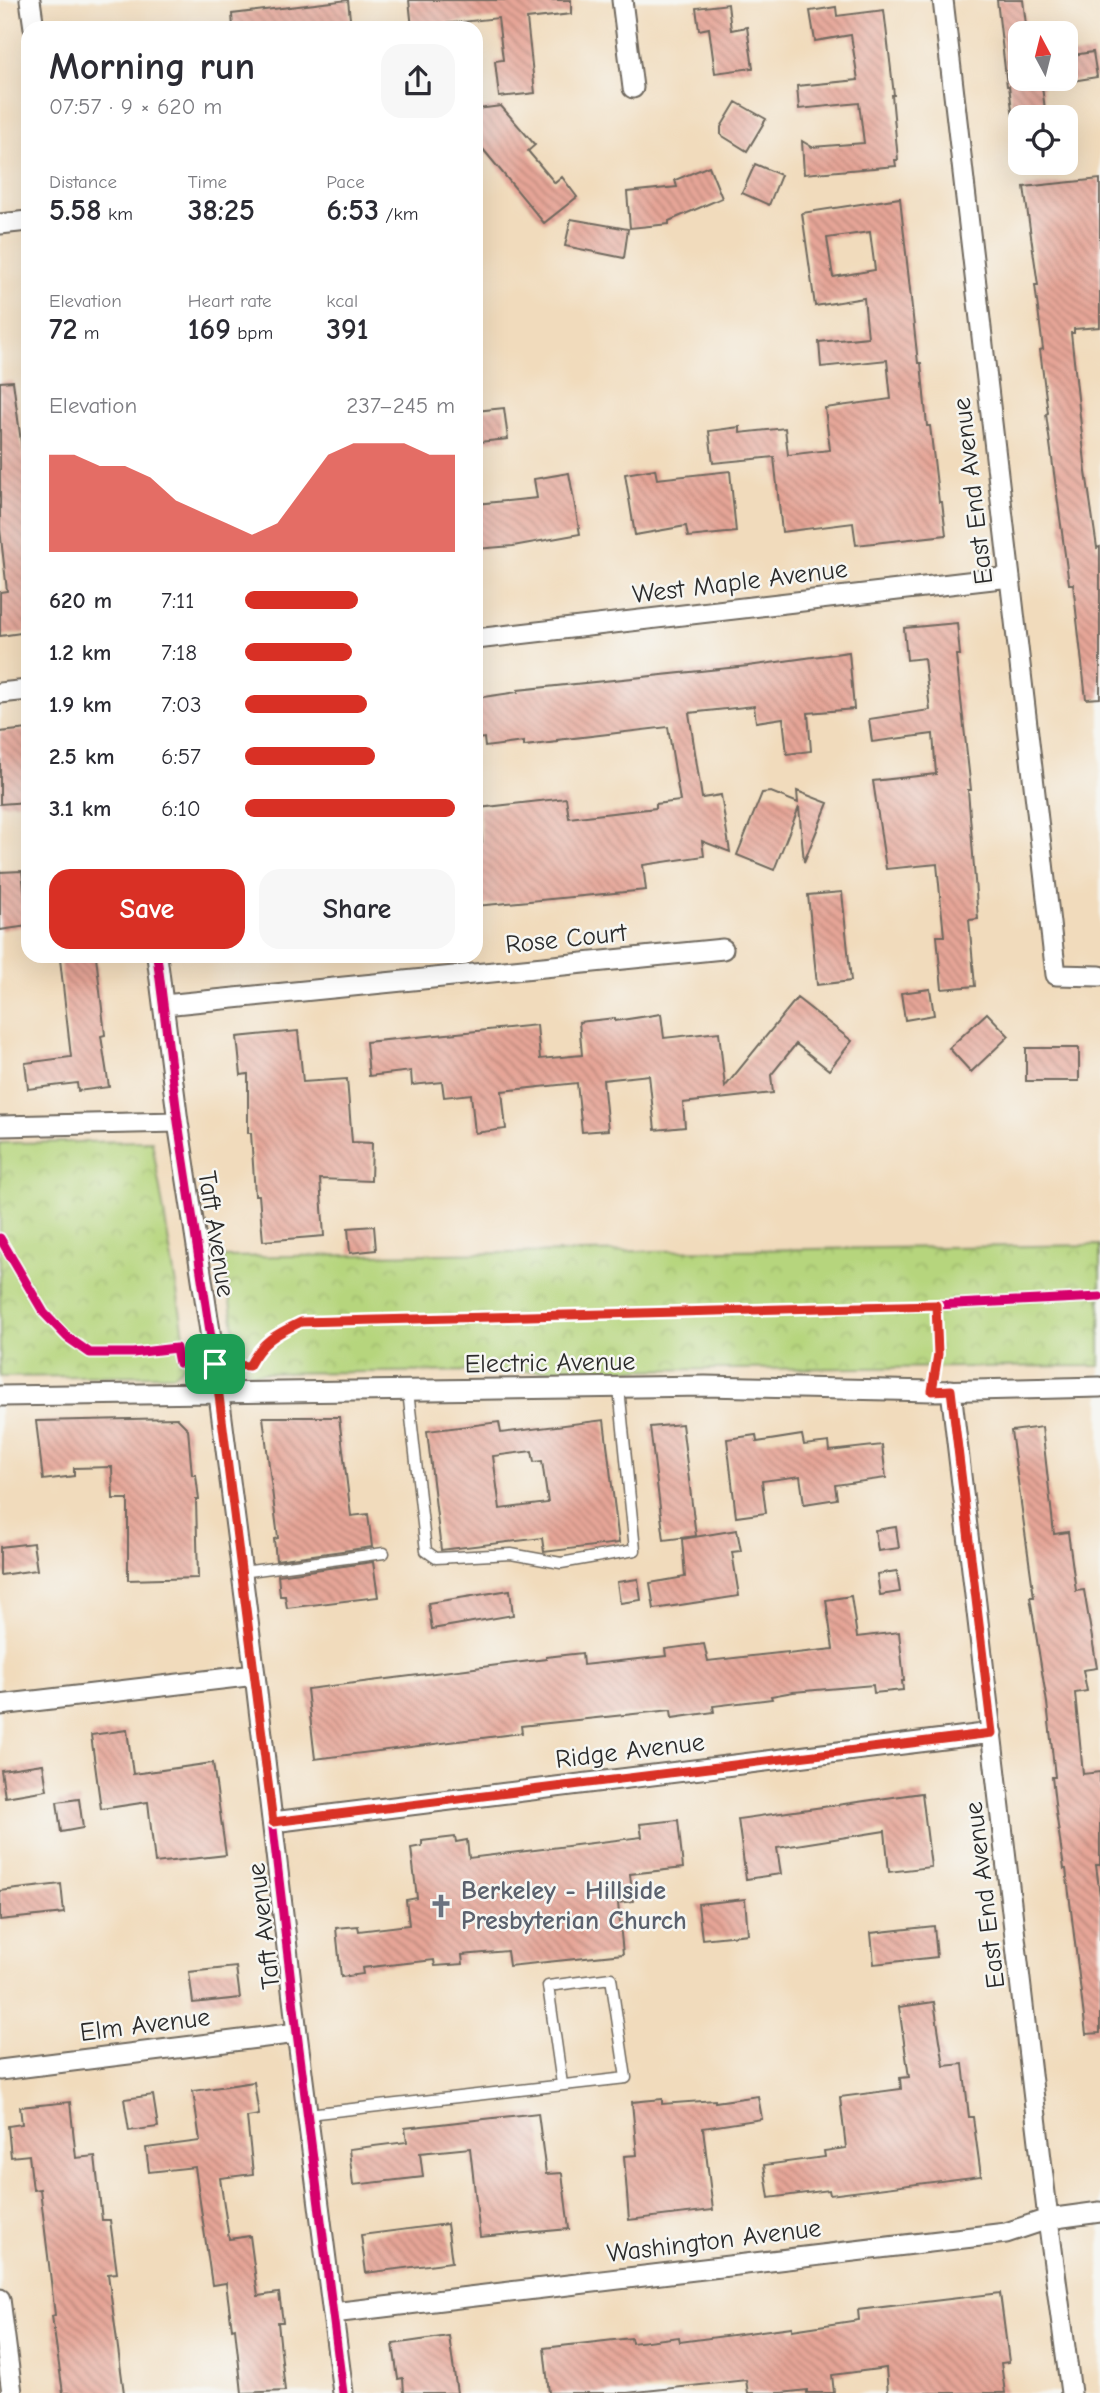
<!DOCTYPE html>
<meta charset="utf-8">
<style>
body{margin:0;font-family:"Comic Neue",sans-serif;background:#f7f7f7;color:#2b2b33;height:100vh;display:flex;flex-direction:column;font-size:26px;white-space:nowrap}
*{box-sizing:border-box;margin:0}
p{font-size:23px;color:#7c7c81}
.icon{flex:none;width:38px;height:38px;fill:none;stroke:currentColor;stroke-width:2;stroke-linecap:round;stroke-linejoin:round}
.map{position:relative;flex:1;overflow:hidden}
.side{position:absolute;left:21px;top:21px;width:462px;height:942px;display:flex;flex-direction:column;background:#fff;border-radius:21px;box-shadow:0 7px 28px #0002}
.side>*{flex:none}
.needle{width:46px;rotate:353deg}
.controls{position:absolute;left:1008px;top:21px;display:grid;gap:14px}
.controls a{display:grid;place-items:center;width:70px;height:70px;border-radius:14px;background:#fff;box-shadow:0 7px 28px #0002;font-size:35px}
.pin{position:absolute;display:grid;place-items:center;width:60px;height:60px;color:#fff;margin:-30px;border-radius:14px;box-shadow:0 4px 10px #0006}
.round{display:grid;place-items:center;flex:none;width:74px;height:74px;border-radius:21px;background:#f7f7f7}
.summary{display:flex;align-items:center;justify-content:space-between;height:119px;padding:0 28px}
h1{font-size:38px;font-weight:700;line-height:52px}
.stats{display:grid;grid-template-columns:repeat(3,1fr);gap:10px;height:119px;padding:7px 28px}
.stats div{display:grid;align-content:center}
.stats b{font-size:30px;font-weight:700}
.stats small{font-size:19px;font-weight:400}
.stats p{font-size:19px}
.chart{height:196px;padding:14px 28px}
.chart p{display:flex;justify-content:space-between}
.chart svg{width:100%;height:126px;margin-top:7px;fill:#d93025;opacity:.7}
.button{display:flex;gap:14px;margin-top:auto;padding:14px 28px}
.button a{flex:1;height:80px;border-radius:21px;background:#d93025;color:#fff;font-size:28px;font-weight:700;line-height:80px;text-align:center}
.button a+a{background:#f7f7f7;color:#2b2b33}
ul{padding:0 28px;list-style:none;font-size:23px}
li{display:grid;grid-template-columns:112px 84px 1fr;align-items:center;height:52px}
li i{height:18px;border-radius:9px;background:#d93025}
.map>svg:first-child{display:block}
</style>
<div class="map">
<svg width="1100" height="2393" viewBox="0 0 1100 2393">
<defs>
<pattern id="park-crowns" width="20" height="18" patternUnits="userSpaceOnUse" patternTransform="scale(1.75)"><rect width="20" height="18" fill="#b6d57d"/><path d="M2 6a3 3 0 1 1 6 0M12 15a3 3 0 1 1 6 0" fill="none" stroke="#9db76c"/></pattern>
<pattern id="building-back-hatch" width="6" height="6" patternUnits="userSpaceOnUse" patternTransform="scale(1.75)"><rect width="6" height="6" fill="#e6a597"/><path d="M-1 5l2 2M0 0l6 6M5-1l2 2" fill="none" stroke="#bb877b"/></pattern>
</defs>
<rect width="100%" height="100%" fill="#f6f6f2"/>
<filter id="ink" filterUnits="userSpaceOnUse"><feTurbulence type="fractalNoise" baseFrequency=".0143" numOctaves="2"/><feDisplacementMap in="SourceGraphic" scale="14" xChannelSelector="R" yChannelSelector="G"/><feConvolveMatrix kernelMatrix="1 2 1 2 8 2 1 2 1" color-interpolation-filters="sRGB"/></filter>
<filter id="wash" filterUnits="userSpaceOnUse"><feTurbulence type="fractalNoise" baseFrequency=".00686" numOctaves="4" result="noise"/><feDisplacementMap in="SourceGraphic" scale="28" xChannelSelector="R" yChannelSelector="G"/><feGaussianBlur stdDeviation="1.57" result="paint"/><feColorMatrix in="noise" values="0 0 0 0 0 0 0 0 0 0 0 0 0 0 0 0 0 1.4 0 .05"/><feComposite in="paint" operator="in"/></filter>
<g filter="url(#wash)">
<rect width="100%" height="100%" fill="#f1dbbc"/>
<path fill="url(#park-crowns)" stroke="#708054" stroke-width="2" d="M152,1141L187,1352L185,1363L174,1375L0,1377V1143Z
M1100,1245V1366L250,1373L240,1366L223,1257Z"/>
<g id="blocks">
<path fill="url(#building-back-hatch)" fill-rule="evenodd" d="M348,0L351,28H233L232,14Z
M409,0H571V14L527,19L535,93L499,97L495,61L503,60L498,18L442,24L443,28H412Z
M997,0H1023L1027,33H1020V79H1041L1046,117H1013L1009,86H1007Z
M728,4L731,30L747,27L753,68L715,73L709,28L699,30L696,8Z
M836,7L837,16L884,10L894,95H892L898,160H895L896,166L804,174L802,141L812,147L864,143L859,103L799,109L797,86L858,80L851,35L815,41L810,11Z
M1093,52L1097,77L1066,82V56Z
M736,102L766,119L747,151L721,135V127Z
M501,106L535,145L528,151L555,183L562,177L577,197L544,223L482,148L477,109Z
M755,164L781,175L769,205L742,193Z
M709,166L722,198L669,221V224L630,228L627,192L677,187L675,180Z
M1100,179V327L1074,329V333H1071L1086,472L1097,548L1100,547V698L1086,699L1073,584H1069L1046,414L1048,413L1040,350L1043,349L1035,285H1038L1024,187Z
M900,198L918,363H921L927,426H930L939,502H942L946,535L856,545L853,523L782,532L774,457L713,463L709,431L740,427V433L785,428L788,455L830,450L825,408L891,399L887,360L821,367L819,342L868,337L864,298L815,306L802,213ZM870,232L875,270L833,277L827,238Z
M571,219L628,229L624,258L565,246Z
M13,381L23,457H28V632L0,636V592L7,591L0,529V382Z
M504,408L508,439L479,442L476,411Z
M655,469L657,479L730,471L736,532L688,537L686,526L635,535L625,474Z
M569,473L580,534L513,546L476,549V504L537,498L534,479Z
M957,623L960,655H956L971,790H968L978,919L969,920L975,986L942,989L937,936H944L937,864L886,869L873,781L936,774L933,734L872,742L869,719L930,710L924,658L907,660L904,628Z
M849,652L854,709L808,713L811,751L787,754L783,718L756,722L754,706L689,713L702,798L721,795L730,852L702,841L704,856L643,865L646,890L476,906V844L482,843L479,808L566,798L569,818L656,808V804L680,801L668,727L557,740V742L524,746V742L485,747L484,738L476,739V698L518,692V690L748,666Z
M28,729V802L0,804V732Z
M797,791L828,803L804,862L799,807L774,870L737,855L762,793L771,792L798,803Z
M22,871L28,926L0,930V872Z
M842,892L851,981L817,985L808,895Z
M96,956L105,1035L101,1036L109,1087L78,1091L77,1083L28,1089L25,1063L71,1057L60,959Z
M930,989L934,1015L905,1020L901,993Z
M797,998L852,1041L829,1070L796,1044L771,1075L773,1093L683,1103L685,1127L655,1130L649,1075L603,1080L608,1130L582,1132L577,1083L502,1091L506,1129L475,1133L471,1094L444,1097L442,1082L412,1085L411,1071L369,1076L366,1042L537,1025L540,1059L582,1055L579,1022L615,1018V1021L661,1014L664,1038L719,1032L725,1087Z
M987,1013L1009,1036L971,1072L949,1048Z
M298,1031L303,1082L347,1079L352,1142L372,1143L371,1181L320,1179L324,1236L263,1241L259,1195H255L251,1133H248V1074L241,1075L237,1037Z
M1026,1048H1079V1081H1026Z
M374,1226L376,1250L350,1253L348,1228Z
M263,1417H339L351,1516L368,1514L372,1547L276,1560L274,1539L278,1538Z
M177,1418L188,1429L192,1475H196L199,1500H196L198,1578L128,1580V1499H113L112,1467L74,1468V1476L43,1480L36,1421Z
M604,1420L619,1543L544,1552L542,1538L441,1550L427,1431L499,1422L501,1433ZM532,1451L534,1462L542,1461L548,1503L500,1509L493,1456Z
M682,1424L696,1536L664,1540L650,1427Z
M1042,1427L1054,1534L1068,1532L1076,1591L1084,1590L1097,1668L1083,1670L1087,1691L1075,1693L1083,1774L1100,1772V1865H1096L1100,1896V2033L1086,2034L1066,1869H1064L1056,1812L1052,1777H1055L1047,1703L1030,1597H1034L1011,1431Z
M756,1435L757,1442L802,1435L804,1445L829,1442L830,1451L882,1445L886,1478L835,1485L837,1499L804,1504L800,1476L762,1481L766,1513L736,1517L727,1439Z
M896,1527L899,1548L878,1551L875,1530Z
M737,1530L741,1551L732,1552L739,1596L654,1609L650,1583L685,1577L682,1539Z
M33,1543L37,1570L0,1575V1547Z
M373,1562L378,1597L287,1608L285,1596H280L278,1575Z
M897,1571L900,1592L880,1595L877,1574Z
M638,1579L641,1600L620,1603L617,1582Z
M510,1590L513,1615L432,1629L428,1603Z
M851,1596L857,1637L899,1632L904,1681H902L903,1690L874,1693L873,1685L793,1692L771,1696L772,1699L713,1706L714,1712L672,1718L671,1710L521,1726L522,1733L315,1759L307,1689L546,1659V1657L582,1653L583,1665L666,1656L665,1649L704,1644L708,1661L788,1652V1654L833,1649L826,1600Z
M127,1730L133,1774L213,1763L226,1855L155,1863L148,1802L101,1809L91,1735Z
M43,1764L47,1790L5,1797L1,1770Z
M922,1793L931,1867L889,1872L885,1831L777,1848L781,1874L746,1879L738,1819Z
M79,1799L83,1828L61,1832L57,1802Z
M678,1820L683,1868L630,1874L633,1901L618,1903L623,1954L509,1966L507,1951L462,1955L463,1964L435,1966L434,1960L362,1968L363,1974L341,1977L336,1928L358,1926L359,1931L409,1925L406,1900L417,1898L411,1848L422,1846V1841L455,1837L456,1842L467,1840L469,1858L642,1837L640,1824Z
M61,1884L64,1913L0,1920V1891Z
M745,1899L748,1934L702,1939L698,1904Z
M934,1926L937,1957L874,1964L871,1933Z
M236,1967L240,1998L193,2003L189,1972Z
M934,2002L944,2066L963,2064L969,2117H973L981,2176L830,2195L829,2190L769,2198L764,2165L825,2157L824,2151L846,2148L840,2097L901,2089L900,2078L909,2077L899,2007Z
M254,2082L259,2115L247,2117L253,2174L220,2178L229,2239L250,2236L258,2296L279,2293L283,2322H278L285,2391L242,2393L235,2328L232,2329L226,2283L212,2285L195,2167L149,2172L146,2148L200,2141L193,2091Z
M153,2095L158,2127L129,2131L124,2099Z
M758,2096L762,2119L703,2128L713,2210L629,2220L624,2156L637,2155L632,2102L662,2099V2104L715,2100V2102Z
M70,2102L76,2158L95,2156L102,2220H110L117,2273L108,2274L124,2393H63L52,2316L55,2315L40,2189L33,2190L29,2155L11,2157L8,2126L22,2124L20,2107Z
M538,2113L546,2174L562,2173L569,2229L480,2237L470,2148L420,2153L423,2177L353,2185L349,2149L407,2142L405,2128Z
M447,2224L452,2262L366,2273L361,2235Z
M1000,2293L1009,2362L1001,2363L1005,2393H888L886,2368L832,2375L834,2393H807V2390L781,2393H748L746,2380L627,2393H549L544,2348L631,2338L632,2343L679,2337L680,2342L792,2327V2330L859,2320L858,2310Z
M449,2336L457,2393H404L403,2378L398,2379L393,2344Z"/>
</g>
</g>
<g filter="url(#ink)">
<use href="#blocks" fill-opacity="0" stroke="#70695e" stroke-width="2"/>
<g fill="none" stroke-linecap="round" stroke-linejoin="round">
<g stroke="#70695e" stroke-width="13">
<path id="lane" d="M408,1391L426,1551L436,1558L511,1554L561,1563L635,1550L619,1388
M242,1572L384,1553
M308,2114L626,2078L611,1978L548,1986L562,2084"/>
</g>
<g stroke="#70695e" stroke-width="23">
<path id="street" d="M30,0L34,28
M622,0L633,88
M943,0L1056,975L1100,976
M0,224L28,221
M476,639L1010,577
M0,693L28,690
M157,956L178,1122L215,1364L255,1675L297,2033L343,2393
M164,1005L723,949
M0,1126L178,1122
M951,1390L1048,2219L1071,2393
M0,1396L705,1386L932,1391L1100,1387
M0,1705L255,1675
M273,1822L992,1733
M0,2070L297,2033
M0,2299L12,2393
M333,2313L1006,2233L1048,2219L1100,2212"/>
</g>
<use href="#lane" stroke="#fff" stroke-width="10"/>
<use href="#street" stroke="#fff" stroke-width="19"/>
<g stroke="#f6f6f2" stroke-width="13">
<path id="cycleway" d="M157,956L178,1122L215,1364L255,1675L297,2033L343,2393
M0,1238L44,1313L67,1337L90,1353H133L176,1348L179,1363L249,1366C262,1341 276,1334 301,1322L936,1305L1100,1297"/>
</g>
<use href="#cycleway" stroke="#d6006c" stroke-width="9"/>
</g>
</g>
<g fill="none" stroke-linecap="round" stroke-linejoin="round" filter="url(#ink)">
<g stroke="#fff" stroke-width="14">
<path id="route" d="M936,1305L938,1354L932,1391L951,1390L992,1733L273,1822L215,1364L249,1366C262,1341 276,1334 301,1322Z"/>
</g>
<use href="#route" stroke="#d93025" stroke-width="9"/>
</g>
<defs>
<g id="church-bare" transform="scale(1.89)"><path d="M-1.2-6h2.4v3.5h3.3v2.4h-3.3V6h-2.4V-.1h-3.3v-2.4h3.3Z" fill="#6b7280" stroke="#f6f6f2" stroke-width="2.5" paint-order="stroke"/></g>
</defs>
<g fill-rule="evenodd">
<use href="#church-bare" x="441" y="1906"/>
</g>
<g text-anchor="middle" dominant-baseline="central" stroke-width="5" stroke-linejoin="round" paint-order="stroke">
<g font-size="26" fill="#2b2b2b" stroke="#f6f6f2">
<text transform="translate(973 491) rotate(-97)">East End Avenue</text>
<text transform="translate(740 582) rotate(-7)">West Maple Avenue</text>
<text transform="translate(566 939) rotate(-6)">Rose Court</text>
<text transform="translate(216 1234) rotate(81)">Taft Avenue</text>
<text transform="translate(550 1363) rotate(-1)">Electric Avenue</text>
<text transform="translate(630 1751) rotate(-7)">Ridge Avenue</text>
<text transform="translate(985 1895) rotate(-97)">East End Avenue</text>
<text transform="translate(264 1926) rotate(-97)">Taft Avenue</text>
<text transform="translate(145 2025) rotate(-7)">Elm Avenue</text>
<text transform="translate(714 2241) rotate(-7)">Washington Avenue</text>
</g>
<g font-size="26" font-weight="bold" fill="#5b616d" stroke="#f6f6f2" text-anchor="start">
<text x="461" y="1891">Berkeley - Hillside<tspan x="461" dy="30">Presbyterian Church</tspan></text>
</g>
</g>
</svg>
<div class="controls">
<a><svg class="needle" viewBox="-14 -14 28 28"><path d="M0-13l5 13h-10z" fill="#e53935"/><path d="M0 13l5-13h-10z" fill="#7c7c81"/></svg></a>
<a><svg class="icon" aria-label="locate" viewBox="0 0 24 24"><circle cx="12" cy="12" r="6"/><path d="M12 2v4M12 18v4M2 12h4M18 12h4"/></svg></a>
</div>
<div class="pin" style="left:215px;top:1364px;background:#1e9e55"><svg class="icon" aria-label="arrive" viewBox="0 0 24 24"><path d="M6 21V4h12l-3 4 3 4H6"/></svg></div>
<section class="side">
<div class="summary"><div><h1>Morning run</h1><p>07:57 · 9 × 620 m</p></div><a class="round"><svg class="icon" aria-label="share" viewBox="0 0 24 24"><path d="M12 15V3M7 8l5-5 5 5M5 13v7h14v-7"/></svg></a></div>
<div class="stats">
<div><p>Distance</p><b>5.58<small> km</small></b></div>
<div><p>Time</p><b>38:25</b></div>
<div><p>Pace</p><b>6:53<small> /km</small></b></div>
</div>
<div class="stats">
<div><p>Elevation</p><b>72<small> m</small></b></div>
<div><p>Heart rate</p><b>169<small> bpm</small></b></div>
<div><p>kcal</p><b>391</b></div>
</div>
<div class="chart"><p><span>Elevation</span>237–245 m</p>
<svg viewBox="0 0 160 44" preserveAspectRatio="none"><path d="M0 44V10L10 10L20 14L30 14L40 18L50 26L60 30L70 34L80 38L90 34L100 22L110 10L120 6L130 6L140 6L150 10L160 10V44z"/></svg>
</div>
<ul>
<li><b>620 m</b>7:11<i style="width:54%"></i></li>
<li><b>1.2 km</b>7:18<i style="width:51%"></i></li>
<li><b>1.9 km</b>7:03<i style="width:58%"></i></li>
<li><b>2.5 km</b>6:57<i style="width:62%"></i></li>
<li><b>3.1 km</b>6:10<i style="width:100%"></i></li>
</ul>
<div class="button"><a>Save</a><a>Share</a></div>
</section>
</div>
